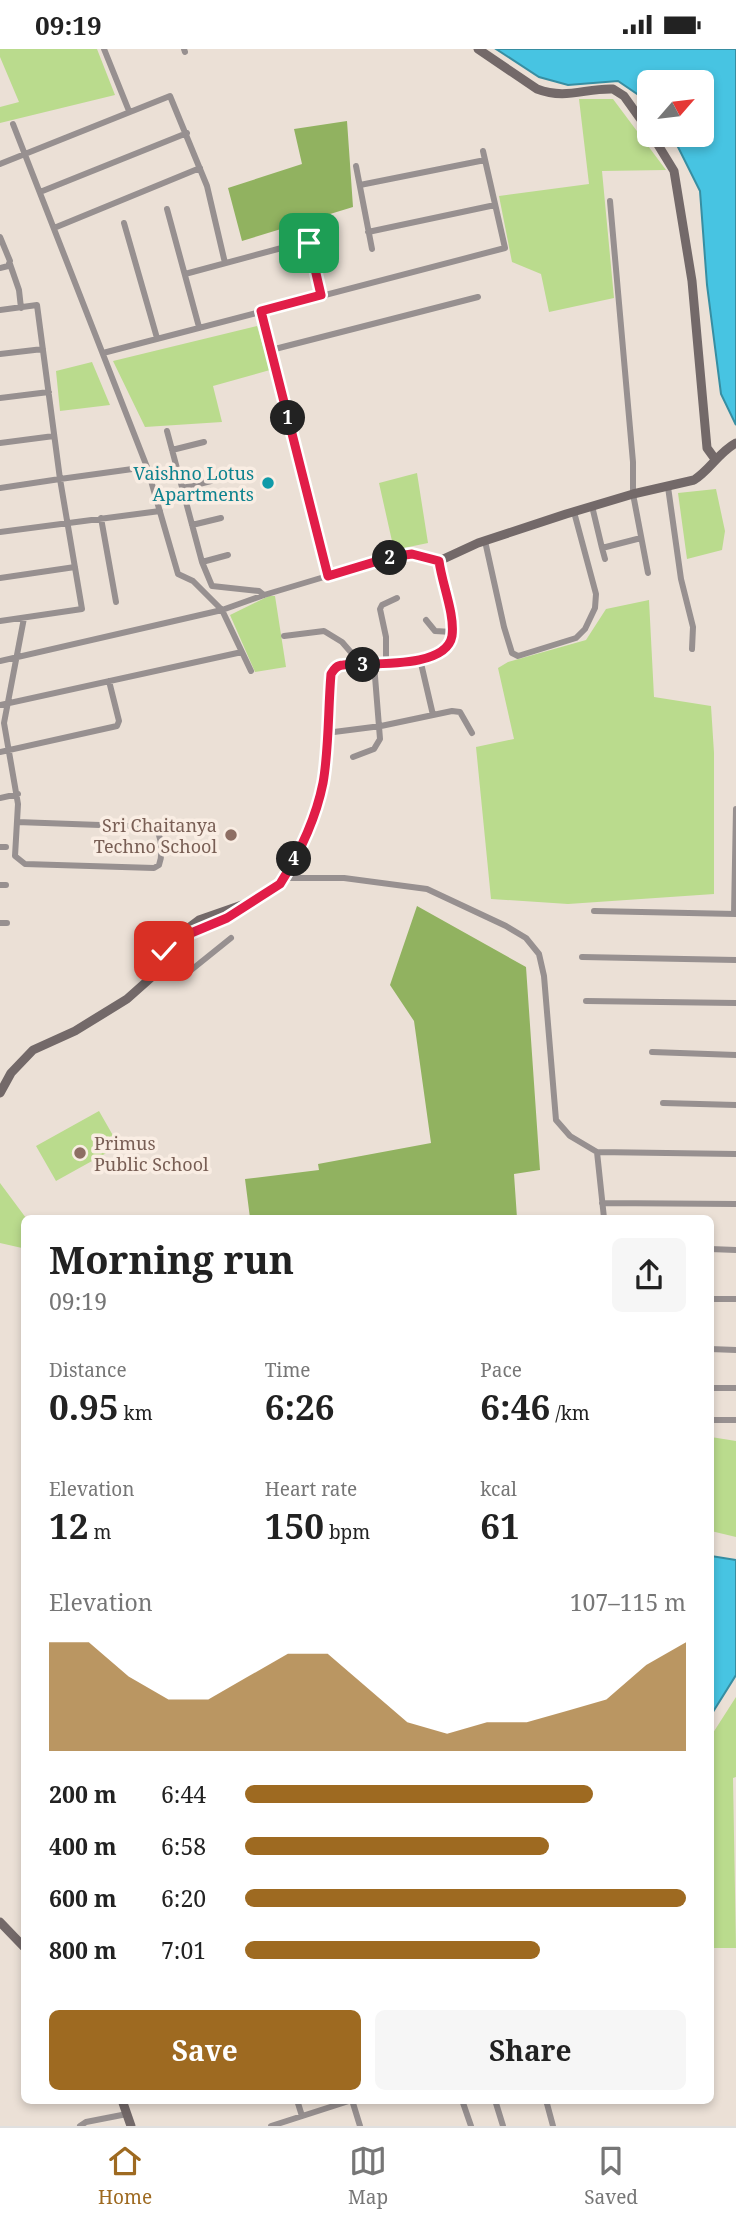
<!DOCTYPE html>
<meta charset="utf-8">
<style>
body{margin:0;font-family:"Noto Serif",serif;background:#f6f6f6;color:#222;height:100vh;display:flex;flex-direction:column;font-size:26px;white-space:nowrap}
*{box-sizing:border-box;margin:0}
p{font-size:23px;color:#767676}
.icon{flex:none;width:38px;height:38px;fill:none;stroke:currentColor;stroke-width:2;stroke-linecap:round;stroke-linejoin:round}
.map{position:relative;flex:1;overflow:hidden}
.sheet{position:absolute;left:21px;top:1166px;width:693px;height:889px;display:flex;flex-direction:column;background:#fff;border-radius:10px;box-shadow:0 4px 10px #0003}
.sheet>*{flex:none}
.needle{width:46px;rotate:62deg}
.controls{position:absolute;left:637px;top:21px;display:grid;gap:14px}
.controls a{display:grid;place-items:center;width:77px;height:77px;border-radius:10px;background:#fff;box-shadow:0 4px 10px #0003;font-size:35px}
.pin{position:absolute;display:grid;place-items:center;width:60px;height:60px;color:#fff;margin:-30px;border-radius:14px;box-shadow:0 4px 10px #0006}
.km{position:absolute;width:35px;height:35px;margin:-18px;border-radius:50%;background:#222;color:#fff;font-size:19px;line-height:35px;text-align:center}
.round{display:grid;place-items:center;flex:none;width:74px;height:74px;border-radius:10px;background:#f6f6f6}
.summary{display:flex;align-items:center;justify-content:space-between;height:119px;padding:0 28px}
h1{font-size:38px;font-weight:700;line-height:52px}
.metrics{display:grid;grid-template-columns:repeat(3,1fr);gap:10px;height:119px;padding:7px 28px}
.metrics div{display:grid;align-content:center}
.metrics b{font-size:35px;font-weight:700}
.metrics small{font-size:19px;font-weight:400}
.metrics p{font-size:19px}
.chart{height:196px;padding:14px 28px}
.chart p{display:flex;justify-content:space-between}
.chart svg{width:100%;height:126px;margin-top:7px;fill:#9e6a21;opacity:.7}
.button{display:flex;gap:14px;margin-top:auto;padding:14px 28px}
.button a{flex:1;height:80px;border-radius:10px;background:#9e6a21;color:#fff;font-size:28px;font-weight:700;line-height:80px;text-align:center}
.button a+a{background:#f6f6f6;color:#222}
ul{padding:0 28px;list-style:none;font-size:23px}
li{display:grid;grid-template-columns:112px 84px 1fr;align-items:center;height:52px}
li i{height:18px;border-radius:9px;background:#9e6a21}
.status{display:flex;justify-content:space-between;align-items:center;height:49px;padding:0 35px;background:#fff;direction:ltr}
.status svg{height:19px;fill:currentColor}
.menu{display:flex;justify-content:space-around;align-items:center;height:98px;border-top:2px solid #e0e0e0;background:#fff;font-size:19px;color:#767676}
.menu a{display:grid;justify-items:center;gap:4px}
.menu .selected{color:#9e6a21}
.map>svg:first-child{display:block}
</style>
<div class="status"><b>09:19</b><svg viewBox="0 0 49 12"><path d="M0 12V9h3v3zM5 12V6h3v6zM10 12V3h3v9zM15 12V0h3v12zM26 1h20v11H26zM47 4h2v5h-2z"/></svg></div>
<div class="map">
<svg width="736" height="2077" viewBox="0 0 736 2077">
<rect width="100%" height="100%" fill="#ebe0d6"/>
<path fill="#badb8d" d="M0,0H97L115,46L0,74V58L19,53L0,8Z
M579,50H613L666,121L602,122L614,249L549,263L541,225L512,213L499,147L589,135Z
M257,277L270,321L213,337L222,373L145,378L113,312Z
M92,313L110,356L60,362L56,322Z
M417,424L428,494L394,501L379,434Z
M716,440L725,482L722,501L687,510L678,444Z
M269,547H275L286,618L255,623L230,566Z
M649,551L654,648L711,657L714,704V845L568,855L491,850L476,698L514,690L498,619L508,613L586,591L606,560Z
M99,1062L119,1097L56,1132L36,1097Z
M0,1134L26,1169L24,1202L22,1199L0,1194Z
M711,1388L736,1392V1488L711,1482Z
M736,1648V1728L733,1729L736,1899H711V1687Z"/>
<path fill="#91b260" d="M347,72L353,158L242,192L228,139L302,115L294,80Z
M417,857L526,918L540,1121L514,1125L517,1169H250L245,1130L319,1121L318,1115L431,1094L414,972L390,936Z"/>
<path fill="#47c4e2" stroke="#378ea2" stroke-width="2" d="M496,0H736V376L721,345L707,236L700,142L672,86H702V33H649V53L618,32L568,36L539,28Z
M711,1507L736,1511V1626L711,1666Z"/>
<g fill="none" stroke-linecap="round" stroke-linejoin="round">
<path stroke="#979090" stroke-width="6" d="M104,0L129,62
M184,0L185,3
M13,75L147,418L178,525L193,532L222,561L264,546L391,508L412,505L439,512
M0,115L170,47L207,137L225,214
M356,117L372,200
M360,136L485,111
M40,143L187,84
M610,152L633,413V445L648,524
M167,160L199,278
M124,174L157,289
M54,179L200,119
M368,183L495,156
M0,188L10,212L8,217L0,219
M10,215L19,241L21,259
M185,225L304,193L310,196L321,246
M0,261L37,256L60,430L147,418
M261,262L328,527
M271,301L478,248
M103,304L505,199L483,102
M0,305L43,300
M0,349L49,343
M167,382L202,513L212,537L259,542L264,546
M0,394L54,387
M172,401L204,393
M668,438L681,530L693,578L692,600
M0,439L60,430L82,560L0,572
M183,439L211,432
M592,457L602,499L641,489
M101,469L116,553
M192,476L221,469
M0,483L160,462
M485,492L504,578L512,604L518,607L576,589L585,580L595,559L596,545L574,463
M602,499L605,510
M202,513L228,506
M0,529L75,518
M426,571L435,582L452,583
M284,587L324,582L342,593L362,616
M420,610L433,666
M0,612L222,561L251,622
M386,615V588L380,560L382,556L397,549
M0,656L242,603
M326,684L381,677L452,662L460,663L472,684
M0,703L117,677L119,672L109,632
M353,708L374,700L380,690L374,615
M0,749L18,745
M17,773L155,778C162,788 163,805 159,816L154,819L25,815L15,807L18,755L4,674L24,569
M0,798H6
M283,829H344L427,840L506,877L526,889L539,905L544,927L556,1071L570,1087L597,1103L736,1105
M0,836H6
M594,862L736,865
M734,865L736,760
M0,874H7
M161,907L185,926L231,889
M582,908L736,911
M586,952L736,954
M652,1003L736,1006
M663,1054L736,1056
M597,1103L604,1169
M602,1154L736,1155
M710,1200L736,1201
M710,1250H736
M710,1300L736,1301
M710,1339H736
M710,1371H736
M297,2051L302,2067
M352,2051L360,2077
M462,2051L471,2077
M495,2051L503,2077
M546,2051L553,2077
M80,2077L86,2073L127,2065
M271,2077L352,2051"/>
<path stroke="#736969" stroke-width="9" d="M478,0L537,40C566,51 585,39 613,40L624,47L649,82
M652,86L674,122L692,232L707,399L715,410
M171,892L227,869L280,835C299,805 316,770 323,735C329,699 328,661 331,625C334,620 337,616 343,616C368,612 446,622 452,587C455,565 442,535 439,512L478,494L566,465L633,445L694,431C710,421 719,403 736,394
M0,1044L11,1024L33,1001L75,982L127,950L154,926L162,906L171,892L199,871L242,856
M0,1873L24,1898
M122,2051L131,2077"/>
</g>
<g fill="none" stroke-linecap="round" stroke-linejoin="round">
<g stroke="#fff" stroke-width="14">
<path id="route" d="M164,902L172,892L227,869L280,835C299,805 316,769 323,734C329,701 328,660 331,625C334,620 337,616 343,616C368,613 446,621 452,587C455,565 442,535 439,512L412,505L391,508L328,527L261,262L321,246L309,194"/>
</g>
<use href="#route" stroke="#e11d48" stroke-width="9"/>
</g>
<circle fill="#0f9aa8" stroke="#f9ede3" stroke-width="2.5" cx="268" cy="434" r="7"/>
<g fill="#8d6e63" stroke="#f9ede3" stroke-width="2.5">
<circle cx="231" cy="786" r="7"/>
<circle cx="80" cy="1104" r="7"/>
</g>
<g text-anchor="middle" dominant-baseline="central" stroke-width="7" stroke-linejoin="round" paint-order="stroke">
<g font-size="18" fill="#0d838f" stroke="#f9ede3" text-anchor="end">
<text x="254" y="424">Vaishno Lotus<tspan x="254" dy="21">Apartments</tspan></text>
</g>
<g font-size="18" fill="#785e54" stroke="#f9ede3" text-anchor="end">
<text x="217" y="776">Sri Chaitanya<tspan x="217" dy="21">Techno School</tspan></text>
<text x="94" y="1094" text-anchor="start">Primus<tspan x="94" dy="21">Public School</tspan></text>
</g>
</g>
</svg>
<div class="controls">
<a><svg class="needle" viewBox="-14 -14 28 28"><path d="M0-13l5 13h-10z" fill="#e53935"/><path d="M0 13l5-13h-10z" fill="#767676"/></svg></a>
</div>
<div class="pin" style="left:309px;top:194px;background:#1e9e55"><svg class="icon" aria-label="arrive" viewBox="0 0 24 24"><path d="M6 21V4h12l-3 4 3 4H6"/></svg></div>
<div class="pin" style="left:164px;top:902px;background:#d93025"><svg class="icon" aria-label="check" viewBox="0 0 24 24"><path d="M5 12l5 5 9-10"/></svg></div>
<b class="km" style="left:288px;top:369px">1</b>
<b class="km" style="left:390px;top:509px">2</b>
<b class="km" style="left:363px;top:616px">3</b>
<b class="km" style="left:294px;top:810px">4</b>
<section class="sheet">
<div class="summary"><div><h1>Morning run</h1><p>09:19</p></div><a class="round"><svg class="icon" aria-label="share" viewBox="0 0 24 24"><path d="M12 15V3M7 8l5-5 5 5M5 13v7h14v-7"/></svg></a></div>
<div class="metrics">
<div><p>Distance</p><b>0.95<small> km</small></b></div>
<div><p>Time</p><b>6:26</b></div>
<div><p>Pace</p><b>6:46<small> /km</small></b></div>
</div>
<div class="metrics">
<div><p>Elevation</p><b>12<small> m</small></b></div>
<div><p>Heart rate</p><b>150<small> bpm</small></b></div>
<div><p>kcal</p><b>61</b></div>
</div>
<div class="chart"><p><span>Elevation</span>107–115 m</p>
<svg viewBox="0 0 160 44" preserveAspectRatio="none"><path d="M0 44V6L10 6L20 18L30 26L40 26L50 18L60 10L70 10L80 22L90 34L100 38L110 34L120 34L130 30L140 26L150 14L160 6V44z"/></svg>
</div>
<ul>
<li><b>200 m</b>6:44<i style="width:79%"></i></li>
<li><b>400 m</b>6:58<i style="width:69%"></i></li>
<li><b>600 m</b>6:20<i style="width:100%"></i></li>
<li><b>800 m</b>7:01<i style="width:67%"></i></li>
</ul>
<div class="button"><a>Save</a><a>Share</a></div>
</section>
</div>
<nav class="menu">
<a class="selected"><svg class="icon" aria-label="home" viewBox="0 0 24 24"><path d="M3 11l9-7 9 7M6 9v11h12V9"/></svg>Home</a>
<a><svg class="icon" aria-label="map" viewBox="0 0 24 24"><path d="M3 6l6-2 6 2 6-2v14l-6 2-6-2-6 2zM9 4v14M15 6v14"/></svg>Map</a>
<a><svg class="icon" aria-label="saved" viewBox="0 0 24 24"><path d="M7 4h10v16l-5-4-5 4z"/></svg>Saved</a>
</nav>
